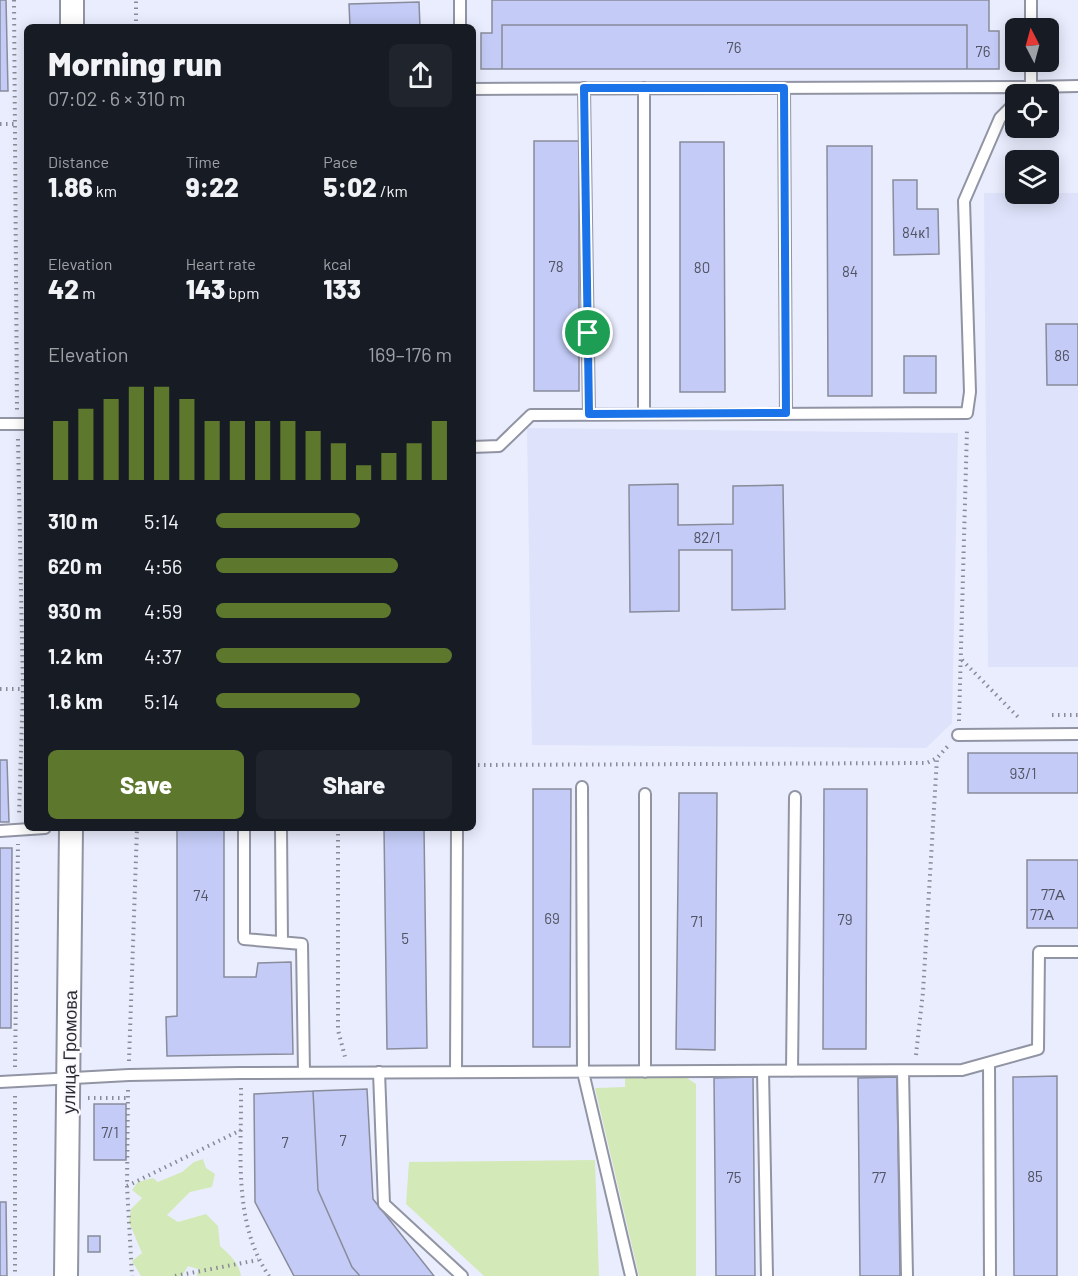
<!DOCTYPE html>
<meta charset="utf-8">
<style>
body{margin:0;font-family:Barlow,sans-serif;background:#20242c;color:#f1f3f6;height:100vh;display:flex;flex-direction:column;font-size:22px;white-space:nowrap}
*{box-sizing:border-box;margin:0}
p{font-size:20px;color:#9ea1a6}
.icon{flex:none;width:33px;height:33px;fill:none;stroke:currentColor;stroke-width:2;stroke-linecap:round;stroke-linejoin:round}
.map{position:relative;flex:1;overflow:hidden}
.side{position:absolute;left:24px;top:24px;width:452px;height:807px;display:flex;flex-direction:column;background:#171b24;border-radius:9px;box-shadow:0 3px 15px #0003}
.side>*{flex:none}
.needle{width:39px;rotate:354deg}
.controls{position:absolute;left:1005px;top:18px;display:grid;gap:12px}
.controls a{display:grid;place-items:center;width:54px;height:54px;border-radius:9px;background:#171b24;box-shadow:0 3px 15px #0003;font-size:30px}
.pin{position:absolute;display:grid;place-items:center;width:51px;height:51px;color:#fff;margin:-26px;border:3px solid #fff;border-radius:50%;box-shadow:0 2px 6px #0007}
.round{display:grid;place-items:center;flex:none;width:63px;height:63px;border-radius:9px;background:#20242c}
.summary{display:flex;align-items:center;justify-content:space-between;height:102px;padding:0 24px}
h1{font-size:33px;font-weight:800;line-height:45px}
.metrics{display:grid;grid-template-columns:repeat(3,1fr);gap:9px;height:102px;padding:6px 24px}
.metrics div{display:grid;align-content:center}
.metrics b{font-size:26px;font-weight:800}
.metrics small{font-size:16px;font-weight:400}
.metrics p{font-size:16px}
.chart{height:168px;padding:12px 24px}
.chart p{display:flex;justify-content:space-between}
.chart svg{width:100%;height:108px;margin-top:6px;stroke:#5d782c;stroke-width:6}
.cta{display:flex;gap:12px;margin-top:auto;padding:12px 24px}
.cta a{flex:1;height:69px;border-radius:9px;background:#5d782c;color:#fff;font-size:24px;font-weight:800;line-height:69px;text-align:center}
.cta a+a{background:#20242c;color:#f1f3f6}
ul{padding:0 24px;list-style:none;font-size:20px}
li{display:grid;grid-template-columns:96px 72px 1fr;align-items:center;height:45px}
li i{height:15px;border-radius:8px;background:#5d782c}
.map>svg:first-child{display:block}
</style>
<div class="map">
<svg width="1078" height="1276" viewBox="0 0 1078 1276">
<rect width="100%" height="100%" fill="#eaedfe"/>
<path fill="#dee3fb" d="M984,193H1078V667H988Z
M527,428L958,433L952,723L926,748L532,745Z"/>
<path fill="#d4e9b8" d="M625,1078H687L696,1084V1276H639L595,1088L625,1087Z
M203,1159L206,1168L215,1174L212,1187L190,1192L167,1215L178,1222L206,1214L218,1226L220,1246C229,1254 239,1263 241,1276H197L198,1269L188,1266L182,1276H141L132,1261L142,1253L129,1222L131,1209L142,1198L132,1190L138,1182L153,1178L158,1182L182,1172L194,1162Z
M595,1160L599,1276H484L406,1204L409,1162Z"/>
<path fill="#c3cbf6" stroke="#898c9b" stroke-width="1.5" d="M0,0H6L8,91H0Z
M492,0H989V31H999V69H967V25H502V69H481V33H492Z
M419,2L420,27H350L349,4Z
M502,25H967V69H502Z
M534,141H579V391H534Z
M680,142H724L725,392H680Z
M827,146H872V396H828Z
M893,180H917V209H938L939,254L894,255Z
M1046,324H1078V385H1047Z
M904,356H936V393H904Z
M678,484V525L733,524V486L783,485L785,609L732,610V550H679V611L630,612L629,485Z
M968,753H1078V793H968Z
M0,760H7L9,822H0Z
M533,789H571L570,1047H533Z
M824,789H867L866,1049H823Z
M679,793H717L715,1050L676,1049Z
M177,828H224V977H256L258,963L291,962L293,1054L167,1056L166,1017L177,1016Z
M384,828H424L427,1048L387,1049Z
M0,848H12L11,1028H0Z
M1027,860H1078V928H1027Z
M1057,1076V1276H1014L1013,1077Z
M753,1077L755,1276H716L714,1078Z
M897,1077L900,1276H860L858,1078Z
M367,1089L373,1199L434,1276H360L352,1267L318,1190L313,1091Z
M313,1091L318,1190L352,1267L360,1276H294L255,1202L254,1094Z
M94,1104H126V1160H94Z
M0,1202H6L7,1276H0Z
M88,1236H100V1252H88Z"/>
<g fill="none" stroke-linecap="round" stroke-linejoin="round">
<g stroke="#9194a3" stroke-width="14">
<path id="lane" d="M1031,0V28
M460,27V0
M1031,62V87L1078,86
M584,88L589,414
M784,88L786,413
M472,89L1031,87L1023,94
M644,414V88
M0,424H27
M472,447L499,446L531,415L967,413L970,392L964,201L1000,118L1016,102
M958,735L1078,734
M582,787L583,1072L631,1276
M244,828V939L302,944L304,1072
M281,828L282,942
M0,831L45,828
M989,1063L990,1276
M763,1071L767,1276
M792,1071L795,797
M903,1071L907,1276
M379,1072L384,1204L462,1276
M456,1072L457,828
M645,1072V794
M0,1082L129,1075L240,1073L962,1070L1038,1049L1039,952H1078"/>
</g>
<g stroke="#9194a3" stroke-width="26">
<path id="street" d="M72,27V0
M66,1276L71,828"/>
</g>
<path stroke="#898b97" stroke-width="4" stroke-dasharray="1.5 4.5" stroke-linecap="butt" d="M14,0L17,410
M136,27V0
M0,124H14
M18,439L23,689L19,815
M962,660L1018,717
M0,689H23
M1052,715H1078
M959,721L967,429
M472,765L927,763L937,758L948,746
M338,828V1030L345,1057
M916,1055L923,992L937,758
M129,1061L137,828
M15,1067L18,844
M241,1088C242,1150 232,1222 269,1276
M128,1090L127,1186L132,1276
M15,1096V1276
M88,1098H128
M127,1186L241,1130
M175,1276L258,1260"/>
<use href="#lane" stroke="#fff" stroke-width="10"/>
<use href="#street" stroke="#fff" stroke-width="22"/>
</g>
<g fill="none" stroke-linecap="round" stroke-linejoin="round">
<g stroke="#fff" stroke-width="12">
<path id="route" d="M584,88H784L786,413L589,414Z"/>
</g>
<use href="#route" stroke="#1a73e8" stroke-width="8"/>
</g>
<g text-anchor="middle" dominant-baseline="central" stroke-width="4.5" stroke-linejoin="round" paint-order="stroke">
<g font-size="15" fill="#515463">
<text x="734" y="47">76</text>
<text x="983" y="51">76</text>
<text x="916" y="232">84к1</text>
<text x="556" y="266">78</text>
<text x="702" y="267">80</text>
<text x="850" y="271">84</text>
<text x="1062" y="355">86</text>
<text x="707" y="537">82/1</text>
<text x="1023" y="773">93/1</text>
<text x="1053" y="894">77А</text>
<text x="201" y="895">74</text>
<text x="1042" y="914">77А</text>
<text x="552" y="918">69</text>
<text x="845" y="919">79</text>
<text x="697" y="921">71</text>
<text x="405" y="938">5</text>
<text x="110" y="1132">7/1</text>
<text x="343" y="1140">7</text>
<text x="285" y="1142">7</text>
<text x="1035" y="1176">85</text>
<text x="734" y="1177">75</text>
<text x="879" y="1177">77</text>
</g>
<g font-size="18" fill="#2b2c32" stroke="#fbfbff">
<text transform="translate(69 1052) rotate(-89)">улица Громова</text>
</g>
</g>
</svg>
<div class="controls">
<a><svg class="needle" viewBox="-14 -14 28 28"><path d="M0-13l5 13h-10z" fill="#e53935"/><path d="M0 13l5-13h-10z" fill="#9ea1a6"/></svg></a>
<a><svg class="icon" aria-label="locate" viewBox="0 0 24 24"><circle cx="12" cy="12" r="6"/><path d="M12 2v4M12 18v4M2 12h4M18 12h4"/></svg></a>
<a><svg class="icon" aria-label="layers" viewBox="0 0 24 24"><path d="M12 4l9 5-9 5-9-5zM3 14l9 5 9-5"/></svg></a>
</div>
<div class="pin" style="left:588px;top:333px;background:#1e9e55"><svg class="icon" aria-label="arrive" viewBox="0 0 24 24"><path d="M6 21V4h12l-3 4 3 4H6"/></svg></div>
<section class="side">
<div class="summary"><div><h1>Morning run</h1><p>07:02 · 6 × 310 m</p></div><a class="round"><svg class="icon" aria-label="share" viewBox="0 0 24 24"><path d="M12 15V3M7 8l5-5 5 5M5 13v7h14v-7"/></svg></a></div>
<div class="metrics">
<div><p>Distance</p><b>1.86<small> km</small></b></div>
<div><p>Time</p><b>9:22</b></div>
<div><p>Pace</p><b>5:02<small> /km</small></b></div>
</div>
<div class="metrics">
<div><p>Elevation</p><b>42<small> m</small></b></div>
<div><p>Heart rate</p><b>143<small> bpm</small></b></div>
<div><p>kcal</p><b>133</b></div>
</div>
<div class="chart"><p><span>Elevation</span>169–176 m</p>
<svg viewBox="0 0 160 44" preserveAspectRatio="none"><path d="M5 44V20M15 44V15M25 44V11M35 44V6M45 44V6M55 44V11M65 44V20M75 44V20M85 44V20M95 44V20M105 44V24M115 44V29M125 44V38M135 44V33M145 44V29M155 44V20"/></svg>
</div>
<ul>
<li><b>310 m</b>5:14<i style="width:61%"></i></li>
<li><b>620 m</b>4:56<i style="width:77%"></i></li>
<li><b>930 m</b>4:59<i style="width:74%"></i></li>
<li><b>1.2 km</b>4:37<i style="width:100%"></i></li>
<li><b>1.6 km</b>5:14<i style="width:61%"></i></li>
</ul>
<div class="cta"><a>Save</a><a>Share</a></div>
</section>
</div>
